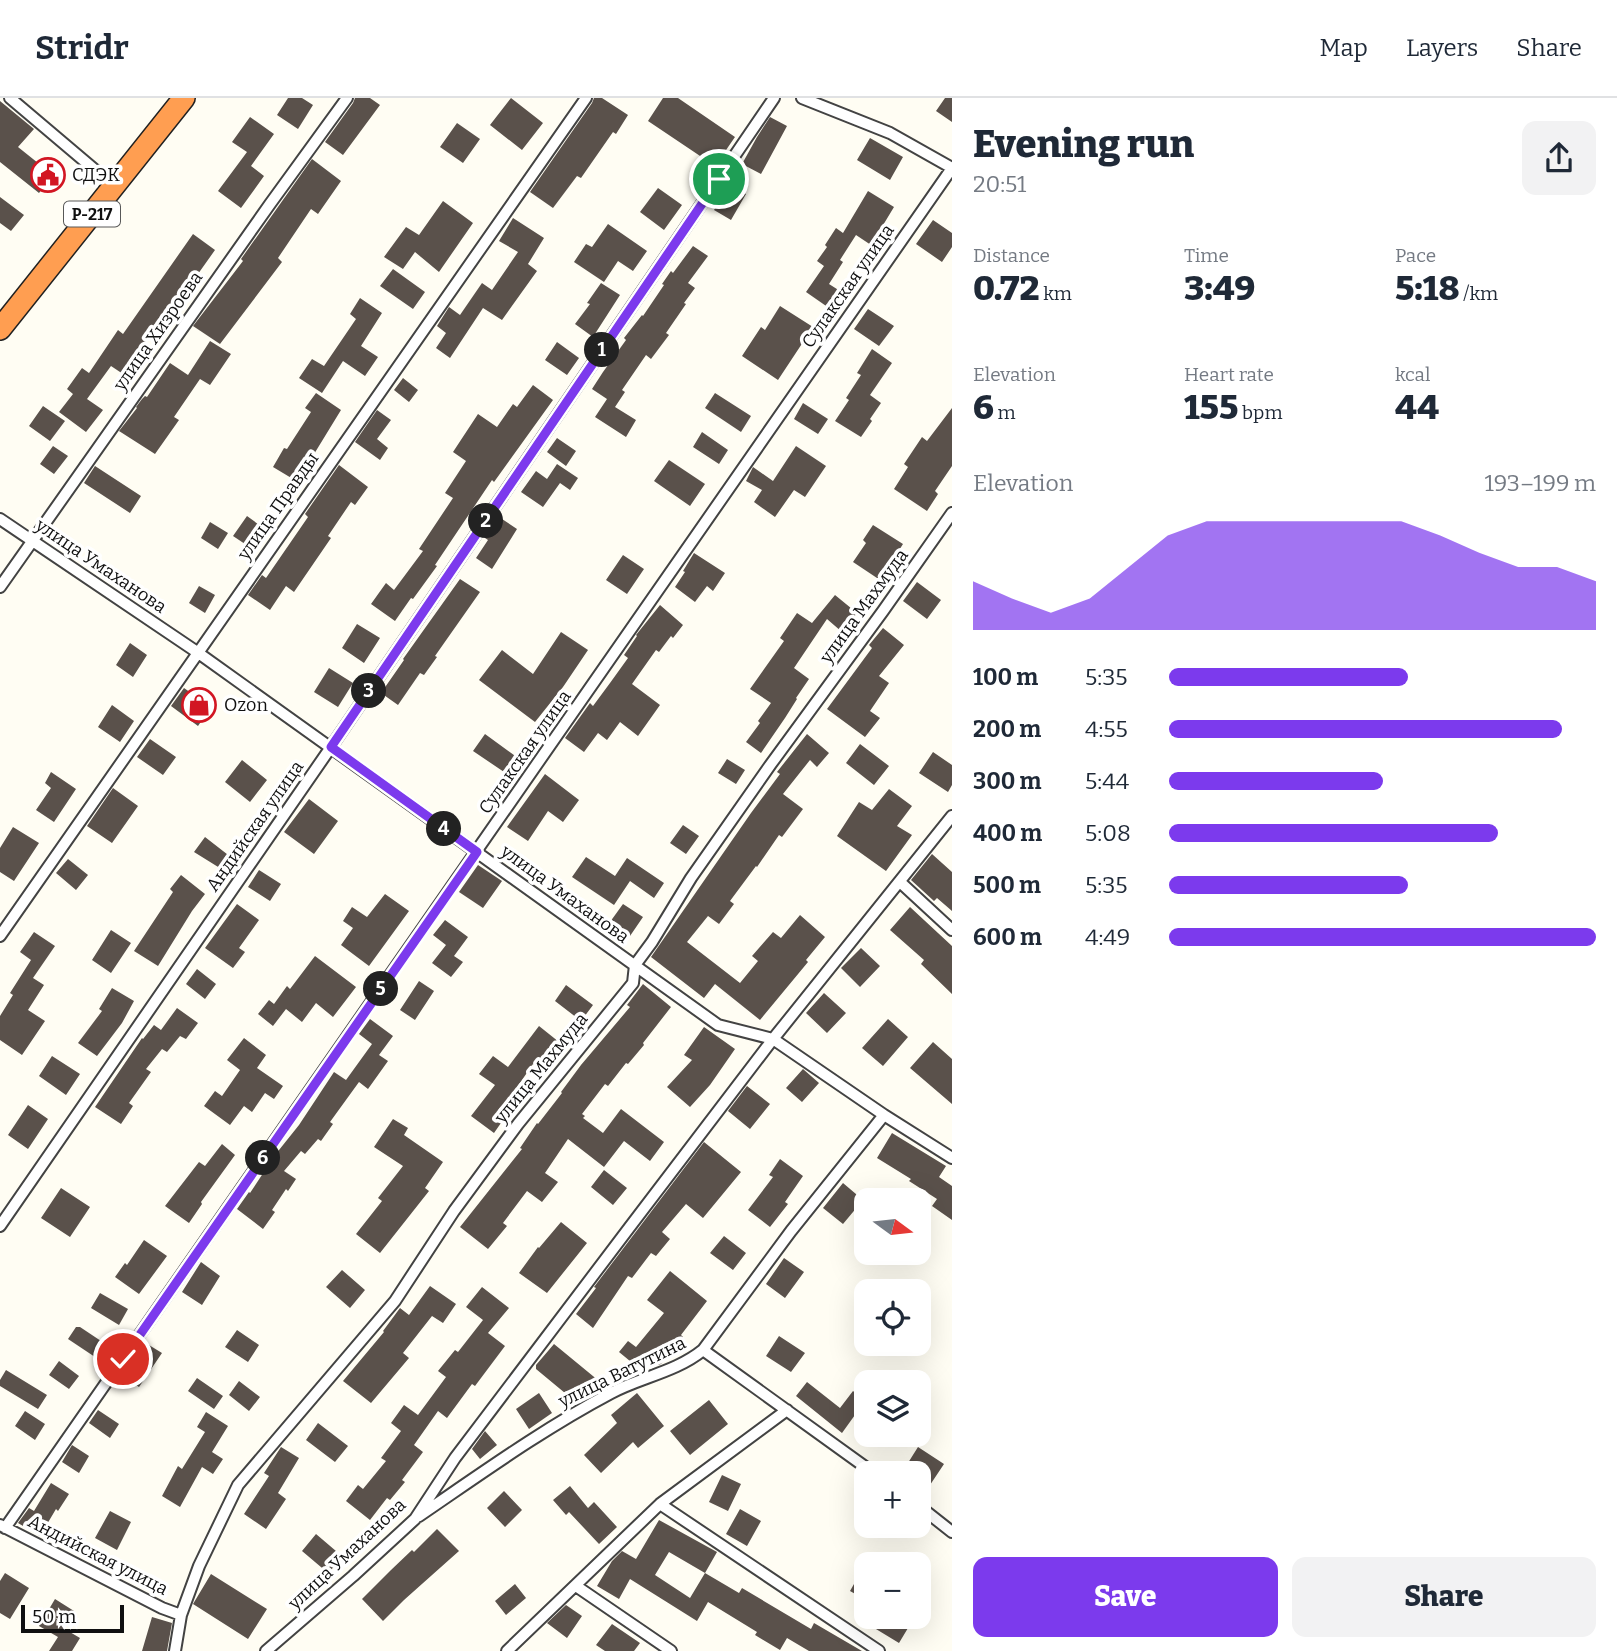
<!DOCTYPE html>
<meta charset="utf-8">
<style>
body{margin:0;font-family:Bitter,serif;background:#f2f2f3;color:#1f2937;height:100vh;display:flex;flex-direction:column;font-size:26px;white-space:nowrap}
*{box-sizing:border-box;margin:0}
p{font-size:23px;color:#747a83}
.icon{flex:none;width:38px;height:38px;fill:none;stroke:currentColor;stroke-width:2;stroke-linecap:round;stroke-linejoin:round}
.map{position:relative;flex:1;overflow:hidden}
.drawer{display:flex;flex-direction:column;background:#fff;width:665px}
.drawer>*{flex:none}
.needle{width:46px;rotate:105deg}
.tools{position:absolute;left:854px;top:1090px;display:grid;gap:14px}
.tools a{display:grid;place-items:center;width:77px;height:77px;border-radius:14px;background:#fff;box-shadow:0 7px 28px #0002;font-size:35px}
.scale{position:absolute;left:21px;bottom:18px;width:103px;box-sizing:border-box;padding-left:7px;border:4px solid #101010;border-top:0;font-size:19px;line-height:24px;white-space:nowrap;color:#101010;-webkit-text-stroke:5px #fff;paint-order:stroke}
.pin{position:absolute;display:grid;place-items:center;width:60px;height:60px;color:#fff;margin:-30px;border:4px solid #fff;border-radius:50%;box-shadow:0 2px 7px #0007}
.km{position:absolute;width:35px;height:35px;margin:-18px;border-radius:50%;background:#222;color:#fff;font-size:19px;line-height:35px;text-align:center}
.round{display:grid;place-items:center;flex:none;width:74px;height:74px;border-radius:14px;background:#f2f2f3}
.overview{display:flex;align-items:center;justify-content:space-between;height:119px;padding:0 21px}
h1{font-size:38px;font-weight:800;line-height:52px}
.figures{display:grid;grid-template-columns:repeat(3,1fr);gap:10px;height:119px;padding:7px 21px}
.figures div{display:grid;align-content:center}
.figures b{font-size:35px;font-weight:800}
.figures small{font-size:19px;font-weight:400}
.figures p{font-size:19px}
.chart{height:196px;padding:14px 21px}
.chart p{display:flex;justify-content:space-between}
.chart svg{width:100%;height:126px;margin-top:7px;fill:#7c3aed;opacity:.7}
.button{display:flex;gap:14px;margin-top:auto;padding:14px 21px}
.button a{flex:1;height:80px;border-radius:14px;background:#7c3aed;color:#fff;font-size:28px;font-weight:800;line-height:80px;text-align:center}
.button a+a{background:#f2f2f3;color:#1f2937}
ul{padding:0 21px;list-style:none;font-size:23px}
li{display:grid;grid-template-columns:112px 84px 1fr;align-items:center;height:52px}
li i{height:18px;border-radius:9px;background:#7c3aed}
header{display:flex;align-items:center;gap:42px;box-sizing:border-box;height:98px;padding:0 35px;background:#fff;border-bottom:2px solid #e0e1e3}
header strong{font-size:33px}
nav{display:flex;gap:38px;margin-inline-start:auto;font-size:24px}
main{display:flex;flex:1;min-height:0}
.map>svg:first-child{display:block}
</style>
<header>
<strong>Stridr</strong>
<nav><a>Map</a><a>Layers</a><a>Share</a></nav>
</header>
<main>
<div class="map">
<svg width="952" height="1553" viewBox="0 0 952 1553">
<rect width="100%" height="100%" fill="#fffdf3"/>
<path fill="#5a514b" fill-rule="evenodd" d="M288,0H302L313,7L298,31L277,17Z
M355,0H370L380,7L343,57L325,44L353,5Z
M511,0L543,25L522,52L490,27Z
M594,0H602L628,17L616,36L613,34L581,80L577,78L553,110L530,94L592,5Z
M663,0H678L735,39L715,68L648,23Z
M945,0H952V24L936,13Z
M0,3L34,31L18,49L53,77L39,95L0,64Z
M250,19L274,36L251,68L264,78L241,110L218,93L247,54L232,44Z
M770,19L787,28L761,76L742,66L757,39Z
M457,25L480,41L463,65L440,49Z
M870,40L903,59L890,82L857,62Z
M312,61L341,83L318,116L311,111L278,160L282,164L220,246L193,228L243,163L241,161Z
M729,87L746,96L731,122L714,112Z
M658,90L682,107L664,132L640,114Z
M868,93L894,109L871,147L856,137L840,162L843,164L829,186L840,193L829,210L806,194L824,168L817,163L827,149L825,147L836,130L843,135Z
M0,99L24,117L11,133L0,125Z
M443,103L473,125L439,174L415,154L403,171L384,159L406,129L419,137Z
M513,120L544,140L528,166L537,173L502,222L483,210L450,260L436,250L446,235L437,228L449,209L460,217L482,185L492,192L518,154L499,143Z
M933,122L952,135V149L942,164L916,146Z
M608,126L647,153L633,173L618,163L604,184L574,164L586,146L592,149Z
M193,136L215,152L193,183L194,184L171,217L173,219L160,238L153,233L123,276L111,268L87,301L103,312L86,334L59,314L73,296L67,291L82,270L89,275L118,232L123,236Z
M693,148L708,158L688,185L695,190L684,205L686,206L666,235L669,237L651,261L646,257L622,292L625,294L615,309L636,322L626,339L595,319L607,301L592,291L603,274L626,242L624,240L642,217L643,218L664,187L662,186L671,173L673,175Z
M393,171L425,194L413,211L380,188Z
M601,185L620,197L593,239L575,226L590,206L587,205Z
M360,200L382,215L361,248L378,259L365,278L343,263L322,295L299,280L312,261L324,268L356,221L350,216Z
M780,208L813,229L778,282L742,258L761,229L765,232Z
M868,211L894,228L879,248L854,231Z
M210,243L231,256L210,287L200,281L174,319L179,322L155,356L119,333L137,310L136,309L142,301L145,298L147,299L170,265L188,277Z
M557,244L579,260L567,277L545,262Z
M872,251L892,265L870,297L881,305L870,321L872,323L861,339L835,323L849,302L846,300L861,277L857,275Z
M403,280L418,292L409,304L394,292Z
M533,287L553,302L494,384L492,382L435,467L437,468L413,501L411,500L395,523L371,506L386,485L394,492L423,453L419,451L453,400L445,395L466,363L453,354L478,316L497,329L513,306L517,309Z
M316,295L341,312L311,361L307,358L293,381L273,369L284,350L287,351L311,314L305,310Z
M715,295L751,318L741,334L705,310Z
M803,305L828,321L818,336L794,321Z
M43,308L65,323L50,343L29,328Z
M952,310V368L935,393L938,396L927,413L894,391L908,369L904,366L922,339L927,343Z
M377,312L391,322L377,341L388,350L380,362L355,344Z
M702,334L728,352L719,366L693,349Z
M557,340L576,353L566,368L547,354Z
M53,348L68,358L54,376L40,366Z
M796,348L826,368L805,399L794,392L775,419L754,404L762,392L746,383L753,369L773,383Z
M669,362L705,386L690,408L654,383Z
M557,366L578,380L570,392L560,385L543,409L521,394L536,373L547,381Z
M339,367L368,389L355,407L351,404L328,438L331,440L294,494L286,488L270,512L248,497L262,477L266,480L308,419L305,416Z
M95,368L141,398L130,415L84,385Z
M247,418L262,429L248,448L233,438Z
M499,419L517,431L492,471L476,460L488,442L485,440Z
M210,424L228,435L218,451L201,440Z
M873,427L903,446L880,482L853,464L866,445L863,442Z
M694,455L725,475L713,493L707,488L695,504L675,489L685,474L683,473Z
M623,457L644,471L627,496L606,482Z
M460,481L480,494L435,558L437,559L424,577L420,575L398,607L381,595L404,562L403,561Z
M917,484L941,502L927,521L903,503Z
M199,488L215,497L205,515L189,505Z
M835,497L857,515L842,534L827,521L794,570L809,581L796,600L797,601L785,620L761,655L746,644L760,625L758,623L771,605L750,591L784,543L780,540L797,515L812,525Z
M660,507L683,527L673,540L671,538L659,554L656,552L632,586L660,607L638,638L620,624L607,642L598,635L584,654L565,640L590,605L593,608L610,585L628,560L624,557L637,538L636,537Z
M357,526L380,540L364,565L342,550Z
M883,530L904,547L879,578L889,585L870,613L880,620L865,639L827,611L872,550L869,547Z
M561,534L588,552L563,589L535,624L479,582L502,552L533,576Z
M130,545L147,557L133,579L116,567Z
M329,570L353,585L338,609L314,594Z
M184,590L211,609L198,628L171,608Z
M112,607L134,623L120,644L98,629Z
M485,636L518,660L507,676L473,653Z
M807,636L829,655L817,669L810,662L783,696L803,711L782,739L779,737L757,769L756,768L730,803L734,806L719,826L708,818L687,844L740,885L758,863L752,858L773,834L781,840L800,817L825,839L806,862L808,864L760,922L715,886L704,900L651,859L751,715L780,676L777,674Z
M150,641L176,659L163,677L137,659Z
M860,646L889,668L874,687L846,665Z
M933,654L952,667V687L948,694L919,675Z
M727,661L745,672L736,686L718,675Z
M242,662L267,682L250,704L225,684Z
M51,674L76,691L54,724L36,712L51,690L45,685Z
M545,676L579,702L563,724L548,713L528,743L507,729Z
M113,690L138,708L112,745L87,728Z
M889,691L912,708L897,728L912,737L886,773L837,738L859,704L872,712Z
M309,701L338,723L314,756L284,734Z
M683,727L699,738L686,756L670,745Z
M13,729L39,745L14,783L0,774V750Z
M205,739L232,760L223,772L194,754Z
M932,756L952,774V813L937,800L934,803L911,782Z
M586,759L615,778L627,760L664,785L654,800L630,783L614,807L572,779Z
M68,761L88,777L76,792L56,775Z
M478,767L502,783L483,810L459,794Z
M259,772L281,786L270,803L248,789Z
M181,777L205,796L192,813L158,868L134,853L173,794L170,791Z
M385,796L409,813L369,868L341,847L353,830L343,823L352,809L367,819Z
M237,806L259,822L239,850L245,854L233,870L205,850Z
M623,806L643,819L630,838L610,824Z
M910,809L952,848V896L921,866L924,862L890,832Z
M445,822L468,839L454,858L463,864L451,879L432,865L446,847L433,837Z
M111,832L131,845L111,875L92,862Z
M34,834L55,848L33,880L44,887L28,912L45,923L22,957L0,942V918L13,897L10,895L31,862L20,854Z
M861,850L880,868L860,889L841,870Z
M315,858L356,889L333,919L316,905L302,924L286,911L273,928L258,916L269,902L274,906L287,888L290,891Z
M197,871L216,886L205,901L186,886Z
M419,883L434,893L415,922L400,912Z
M643,886L671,909L643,945L644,947L628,966L626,965L608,988L605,986L582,1016L585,1018L583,1020L603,1035L621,1011L664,1044L650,1063L624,1043L604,1069L568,1041L545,1075L558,1084L542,1104L527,1093L503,1125L507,1128L488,1151L460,1129L522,1051L520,1050L537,1025L538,1026L562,995L561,994L581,967L630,909L627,907Z
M566,887L593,907L581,923L555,903Z
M112,890L134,903L122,925L97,958L78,945L102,913L99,911Z
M824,895L846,915L827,935L806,915Z
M177,910L198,925L186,941L180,938L167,954L162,951L146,971L151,974L129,1005L133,1008L121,1026L95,1009L142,940L143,941L154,927L161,932Z
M370,921L393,938L379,957L388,963L368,991L359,984L330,1024L333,1026L321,1043L318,1041L305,1056L301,1053L284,1073L296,1081L288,1093L286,1091L272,1112L275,1114L263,1131L237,1111L249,1094L250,1095L275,1057L299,1027L334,974L346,982L372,946L359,936Z
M888,921L908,939L883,968L862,950Z
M539,928L559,944L539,970L533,966L504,1008L510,1012L494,1035L471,1018L495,987L479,976L493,958L508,969Z
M704,929L735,951L710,987L690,1009L667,989L692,962L684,957Z
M244,940L266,957L257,970L283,988L274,1001L265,995L252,1014L244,1008L230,1027L204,1008L215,993L222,998L240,972L227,962Z
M933,944L952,961V1006L910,970Z
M52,958L80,976L66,997L39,978Z
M803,971L819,985L802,1004L786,990Z
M747,988L770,1006L750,1031L728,1013Z
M28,1007L48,1021L28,1051L8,1037Z
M393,1021L408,1030L404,1037L443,1064L425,1090L429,1093L380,1155L356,1136L382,1103L378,1100L403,1068L374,1049Z
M892,1035L946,1068L939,1079L952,1088V1122L932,1108L937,1101L909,1083L911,1081L877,1060Z
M704,1044L741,1074L703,1120L686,1106L662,1134L670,1141L656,1158L651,1155L632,1180L628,1178L593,1230L576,1216L596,1190L594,1189Z
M222,1046L235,1057L201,1104L202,1106L189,1125L165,1108L199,1064L205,1068Z
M780,1061L803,1078L785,1104L788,1106L770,1129L748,1112L773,1079L769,1077Z
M604,1072L627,1090L613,1107L591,1089Z
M843,1085L863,1102L843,1126L823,1110Z
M61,1090L90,1109L70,1139L41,1120Z
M561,1124L587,1145L547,1195L519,1175L538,1149L539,1150Z
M724,1138L746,1155L733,1172L710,1155Z
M144,1142L167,1158L139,1196L115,1179L125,1165L127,1167Z
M784,1160L804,1174L785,1200L766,1186Z
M201,1164L220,1178L202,1207L182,1194Z
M342,1172L365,1192L350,1210L326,1189Z
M670,1173L707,1203L681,1237L683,1239L661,1266L658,1267L645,1257L636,1268L619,1254L628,1243L636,1249L664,1215L647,1202Z
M430,1188L456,1206L443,1225L432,1218L403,1255L409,1260L371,1305L343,1283L384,1234L383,1233L400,1210L409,1217Z
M482,1189L509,1210L488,1235L505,1248L475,1288L472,1286L447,1320L438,1313L414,1347L423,1354L402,1382L405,1384L390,1402L387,1400L370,1422L346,1403L358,1387L363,1391L386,1363L381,1360L401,1333L391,1325L404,1307L418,1317L446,1279L438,1273L455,1252L458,1254L483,1222L466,1209Z
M100,1195L128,1211L119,1227L91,1210Z
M76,1229H80L104,1245L95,1259L68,1241Z
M237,1232L259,1247L248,1264L225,1249Z
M779,1238L805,1255L791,1274L766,1258Z
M144,1244L162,1255L139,1289L123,1278Z
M554,1246L599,1283L584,1301L577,1305L536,1271V1267Z
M59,1263L79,1278L69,1291L49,1277Z
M6,1272L47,1297L38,1311L0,1288V1282Z
M197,1280L223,1298L214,1311L188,1293Z
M239,1283L260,1299L249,1313L229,1297Z
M807,1284L840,1310L853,1293L865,1303L842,1335L796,1298Z
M539,1295L552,1315L529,1331L516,1311Z
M637,1295L664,1328L638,1350L633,1344L601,1375L584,1357L617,1325L611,1317Z
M709,1302L728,1326L690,1357L670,1333Z
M98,1312L119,1326L110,1340L89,1325Z
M25,1313L45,1326L35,1342L15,1328Z
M206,1314L228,1328L212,1354L223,1361L213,1376L202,1369L180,1409L162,1398L178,1368L182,1371L205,1334L197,1329Z
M318,1325L348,1348L335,1364L306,1342Z
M485,1333L497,1347L480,1361L472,1351Z
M72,1347L89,1358L79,1375L62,1364Z
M281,1349L299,1360L278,1395L286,1401L266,1431L244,1416L269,1378L264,1375Z
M918,1349L944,1366L926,1393L919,1388V1376H901Z
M722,1377L741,1386L728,1413L709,1404Z
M51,1385L69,1396L58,1413L56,1411L40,1438L18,1425L29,1410L34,1413Z
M570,1388L588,1410L594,1404L617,1429L599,1446L569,1414L566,1417L553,1402Z
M504,1393L522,1412L505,1429L487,1410Z
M740,1411L761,1423L747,1448L726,1436Z
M110,1413L131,1424L117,1452L95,1440Z
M659,1422L717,1454L705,1475L739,1495L742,1490L811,1531L814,1525L862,1553H809L787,1540L780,1552L755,1537L757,1534L708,1504L697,1523L630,1481L619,1501L597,1488L612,1463L622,1453L636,1461ZM669,1454L705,1475L690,1500L655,1477Z
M437,1431L459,1453L404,1502L383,1523L362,1501L391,1472L412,1452L414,1454Z
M316,1436L343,1459L328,1475L302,1453Z
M866,1465V1502L850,1493Z
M5,1475L29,1490L10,1521L0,1515V1483Z
M211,1476L267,1511L248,1541L193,1506Z
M515,1486L526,1500L506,1517L495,1503Z
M55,1501L74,1513L63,1530L80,1540L72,1553H49L58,1539L39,1528Z
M566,1507L582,1518L567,1540L547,1525Z
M152,1519L172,1525L167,1553H142Z
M876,1519H902L911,1525L899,1545L871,1528Z
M612,1526L640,1545L634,1553H605L596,1547Z"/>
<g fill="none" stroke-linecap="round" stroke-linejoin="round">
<g stroke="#434343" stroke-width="14">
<path id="street" d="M10,0L114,88
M802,0L890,35L952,70
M0,421L197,554L718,927L773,941L884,1017L952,1060
M0,489L270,106L347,0
M900,784L952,832
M0,838L586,0
M0,1128L331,649L774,0
M703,1252L875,1376
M660,1406L879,1553
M919,1408L952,1434
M419,1418C482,1375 543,1331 611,1295C641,1279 676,1274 703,1252L791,1133L884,1017
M0,1427L162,1510L181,1517
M5,1430L952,70
M576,1488L671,1553
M175,1553L181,1517L199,1468L238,1387L395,1203L454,1113L518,1026L633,885L635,867L652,844L691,780L771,666L883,513L952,415
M266,1553L353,1478L415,1421L455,1360L629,1130L773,941L952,718
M507,1553L660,1406L787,1312"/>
</g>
<g stroke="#212121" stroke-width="24">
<path id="highway" d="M0,231L184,0"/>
</g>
<use href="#street" stroke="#fff" stroke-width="10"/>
<use href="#highway" stroke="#ff9e51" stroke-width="21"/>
</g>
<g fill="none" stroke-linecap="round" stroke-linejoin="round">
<g stroke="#fff" stroke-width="14">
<path id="route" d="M123,1261L477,754L331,649L719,81"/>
</g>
<use href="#route" stroke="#7c3aed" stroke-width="9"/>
</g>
<defs>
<g id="civic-ring" transform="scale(1.75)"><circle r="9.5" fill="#fff" stroke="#d21622" stroke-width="1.5"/><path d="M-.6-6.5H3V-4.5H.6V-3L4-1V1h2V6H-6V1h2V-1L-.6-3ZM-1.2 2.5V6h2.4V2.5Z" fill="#d21622"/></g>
<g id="shop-ring" transform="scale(1.75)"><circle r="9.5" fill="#fff" stroke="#d21622" stroke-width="1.5"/><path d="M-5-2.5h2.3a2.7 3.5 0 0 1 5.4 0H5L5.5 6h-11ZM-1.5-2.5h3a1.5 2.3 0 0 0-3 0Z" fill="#d21622"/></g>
</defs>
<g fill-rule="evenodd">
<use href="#civic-ring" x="48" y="77"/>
<use href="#shop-ring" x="199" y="607"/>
</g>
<g text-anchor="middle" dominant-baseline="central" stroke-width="7" stroke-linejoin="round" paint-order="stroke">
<rect fill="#fff" stroke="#585858" stroke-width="2" x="64" y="103.5" width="56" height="25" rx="5"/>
<g font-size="16" font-weight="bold" fill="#101010">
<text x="92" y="116">Р-217</text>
</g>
<g font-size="18" fill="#101010" stroke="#fff" text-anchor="start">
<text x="72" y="77">СДЭК</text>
<text x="224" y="607">Ozon</text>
</g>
<g font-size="18" fill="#101010" stroke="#fff">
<text transform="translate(848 188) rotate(-55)">Сулакская улица</text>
<text transform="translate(158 233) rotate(-55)">улица Хизроева</text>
<text transform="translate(278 408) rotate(-55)">улица Правды</text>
<text transform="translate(101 468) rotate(34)">улица Умаханова</text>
<text transform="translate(864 508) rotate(-54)">улица Махмуда</text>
<text transform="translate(525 654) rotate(-55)">Сулакская улица</text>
<text transform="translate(255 728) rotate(-55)">Андийская улица</text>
<text transform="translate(565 796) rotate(36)">улица Умаханова</text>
<text transform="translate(541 970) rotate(-51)">улица Махмуда</text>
<text transform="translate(622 1274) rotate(-26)">улица Ватутина</text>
<text transform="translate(347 1456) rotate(-43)">улица Умаханова</text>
<text transform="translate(98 1457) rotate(27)">Андийская улица</text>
</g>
</g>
</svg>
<div class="tools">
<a><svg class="needle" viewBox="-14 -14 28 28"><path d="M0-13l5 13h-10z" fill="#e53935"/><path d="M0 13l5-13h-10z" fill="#747a83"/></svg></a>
<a><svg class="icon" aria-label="locate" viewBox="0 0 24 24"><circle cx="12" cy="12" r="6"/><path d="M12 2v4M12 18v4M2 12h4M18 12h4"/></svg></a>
<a><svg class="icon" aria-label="layers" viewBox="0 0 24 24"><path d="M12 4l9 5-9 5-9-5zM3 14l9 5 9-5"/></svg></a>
<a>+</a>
<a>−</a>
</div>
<div class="scale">50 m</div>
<div class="pin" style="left:719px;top:81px;background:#1e9e55"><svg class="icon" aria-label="arrive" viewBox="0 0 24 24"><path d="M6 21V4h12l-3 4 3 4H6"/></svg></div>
<div class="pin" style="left:123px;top:1261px;background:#d93025"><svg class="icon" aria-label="check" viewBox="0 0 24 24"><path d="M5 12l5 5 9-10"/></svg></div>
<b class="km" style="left:602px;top:252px">1</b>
<b class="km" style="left:486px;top:423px">2</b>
<b class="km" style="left:369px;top:593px">3</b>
<b class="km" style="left:444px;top:731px">4</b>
<b class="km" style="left:381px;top:891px">5</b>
<b class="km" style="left:263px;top:1060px">6</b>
</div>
<section class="drawer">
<div class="overview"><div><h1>Evening run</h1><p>20:51</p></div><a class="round"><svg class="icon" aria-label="share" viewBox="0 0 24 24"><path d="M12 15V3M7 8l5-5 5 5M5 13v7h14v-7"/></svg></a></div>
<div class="figures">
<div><p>Distance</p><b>0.72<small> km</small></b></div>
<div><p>Time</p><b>3:49</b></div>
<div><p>Pace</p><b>5:18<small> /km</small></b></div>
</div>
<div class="figures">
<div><p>Elevation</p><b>6<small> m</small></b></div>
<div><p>Heart rate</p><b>155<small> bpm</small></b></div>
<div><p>kcal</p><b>44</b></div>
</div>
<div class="chart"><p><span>Elevation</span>193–199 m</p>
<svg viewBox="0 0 160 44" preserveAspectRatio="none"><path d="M0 44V27L10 33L20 38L30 33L40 22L50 11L60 6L70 6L80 6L90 6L100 6L110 6L120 11L130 17L140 22L150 22L160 27V44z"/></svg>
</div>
<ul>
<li><b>100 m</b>5:35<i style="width:56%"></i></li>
<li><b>200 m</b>4:55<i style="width:92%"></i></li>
<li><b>300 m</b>5:44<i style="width:50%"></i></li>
<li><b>400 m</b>5:08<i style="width:77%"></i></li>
<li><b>500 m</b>5:35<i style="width:56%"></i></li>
<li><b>600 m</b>4:49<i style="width:100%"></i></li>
</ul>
<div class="button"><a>Save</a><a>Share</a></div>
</section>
</main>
